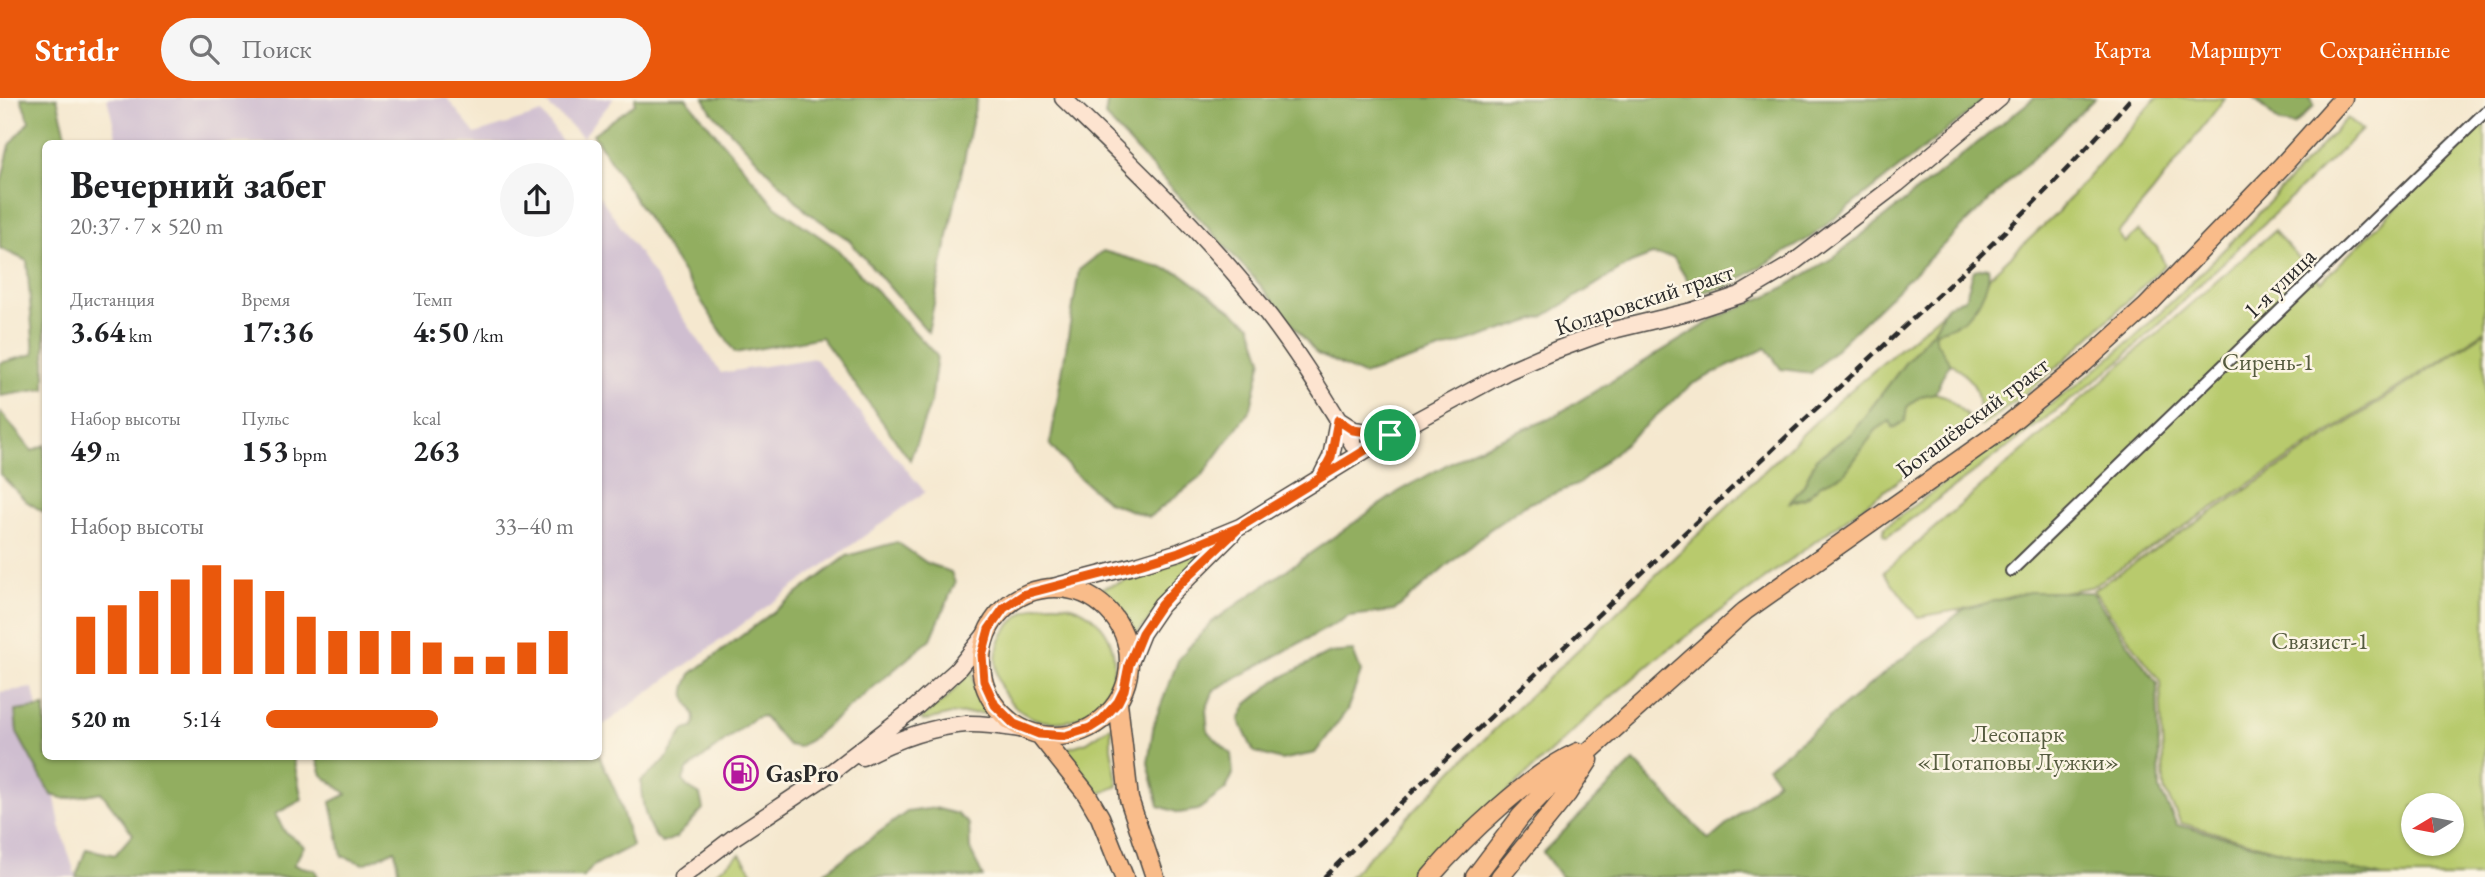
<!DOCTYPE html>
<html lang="ru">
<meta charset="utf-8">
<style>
body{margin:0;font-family:"EB Garamond",serif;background:#f6f6f6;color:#202124;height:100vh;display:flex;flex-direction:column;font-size:26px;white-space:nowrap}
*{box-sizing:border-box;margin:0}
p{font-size:23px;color:#757577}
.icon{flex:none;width:38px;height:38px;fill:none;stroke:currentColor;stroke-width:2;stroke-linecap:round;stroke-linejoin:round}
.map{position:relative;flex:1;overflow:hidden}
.sheet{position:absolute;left:42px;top:42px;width:560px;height:620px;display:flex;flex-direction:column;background:#fff;border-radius:10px;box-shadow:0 2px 5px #0004}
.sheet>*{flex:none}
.needle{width:46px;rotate:260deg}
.controls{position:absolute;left:2401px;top:695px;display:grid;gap:14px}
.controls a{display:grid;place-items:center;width:63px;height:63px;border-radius:50%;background:#fff;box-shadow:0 2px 5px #0004;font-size:35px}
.pin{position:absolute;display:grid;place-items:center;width:60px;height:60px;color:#fff;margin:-30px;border:4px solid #fff;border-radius:50%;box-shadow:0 2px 7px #0007}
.round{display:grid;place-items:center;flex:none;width:74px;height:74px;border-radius:37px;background:#f6f6f6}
.summary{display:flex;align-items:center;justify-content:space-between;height:119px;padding:0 28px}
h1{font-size:38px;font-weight:700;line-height:52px}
.figures{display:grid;grid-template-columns:repeat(3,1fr);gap:10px;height:119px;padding:7px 28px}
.figures div{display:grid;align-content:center}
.figures b{font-size:30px;font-weight:700}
.figures small{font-size:19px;font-weight:400}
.figures p{font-size:19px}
.chart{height:196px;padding:14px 28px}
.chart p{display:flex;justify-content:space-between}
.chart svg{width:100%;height:126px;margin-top:7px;stroke:#ea580c;stroke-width:6}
ul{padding:0 28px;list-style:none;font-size:23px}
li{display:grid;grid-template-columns:112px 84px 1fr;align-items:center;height:52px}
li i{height:18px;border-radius:9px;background:#ea580c}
header{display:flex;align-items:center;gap:42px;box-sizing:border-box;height:98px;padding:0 35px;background:#ea580c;color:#fff}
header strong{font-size:33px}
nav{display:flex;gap:38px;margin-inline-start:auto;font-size:24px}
.search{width:490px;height:63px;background:#f6f6f6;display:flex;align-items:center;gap:18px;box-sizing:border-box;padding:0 24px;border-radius:38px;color:#757577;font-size:26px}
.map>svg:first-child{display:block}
</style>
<header>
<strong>Stridr</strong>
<div class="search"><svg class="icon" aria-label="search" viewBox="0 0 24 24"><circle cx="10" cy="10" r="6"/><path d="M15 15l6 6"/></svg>Поиск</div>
<nav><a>Карта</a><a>Маршрут</a><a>Сохранённые</a></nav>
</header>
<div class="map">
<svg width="2485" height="779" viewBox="0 0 2485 779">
<rect width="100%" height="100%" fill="#fcf5e5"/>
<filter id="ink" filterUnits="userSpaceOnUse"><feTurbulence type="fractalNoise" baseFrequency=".0143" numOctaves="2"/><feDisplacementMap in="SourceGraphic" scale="14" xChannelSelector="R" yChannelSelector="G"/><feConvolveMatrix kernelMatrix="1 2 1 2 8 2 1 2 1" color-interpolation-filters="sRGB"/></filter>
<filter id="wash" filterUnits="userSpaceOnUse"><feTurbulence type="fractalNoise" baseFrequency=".00686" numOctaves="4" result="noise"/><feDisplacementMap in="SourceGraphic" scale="28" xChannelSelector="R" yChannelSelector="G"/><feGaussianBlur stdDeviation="1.57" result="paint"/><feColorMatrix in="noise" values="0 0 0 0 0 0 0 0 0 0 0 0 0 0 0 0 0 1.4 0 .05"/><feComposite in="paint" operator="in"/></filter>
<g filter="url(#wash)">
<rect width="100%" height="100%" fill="#f5e8cf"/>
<path fill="#cfbed0" d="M107,0H447L475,36L542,15L563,45H118Z
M540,0H614L583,39Z
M599,97L721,275L815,260L925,394L599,630Z
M33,590L61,731L76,779H0V594Z"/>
<path fill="#b8ca6d" stroke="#727a4c" stroke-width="2" fill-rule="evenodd" d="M2156,0H2225L2152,95L2118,135L2125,145L2138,133L2157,149L2165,167C2106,223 2049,282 1981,328C1979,316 1979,301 1975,290C1967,271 1932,262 1936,233L1947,230L1978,204L1990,178L2056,116Z
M2347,20L2362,32L2121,262L2080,295L1887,439L1883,437L1885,429L2078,286L2129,244L2185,191L2248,127Z
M2485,22V233L2091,489L1918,519L1884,474L2274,133L2321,184Z
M1943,214L1936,229L1906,264L1852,335L1816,361L1804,387L1791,404L1805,400L1821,386L1844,376L1876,332L1921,298L1935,295L1945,298L1967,317V332L1657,560L1598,610L1416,779H1349L1466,659L1832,308Z
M2485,235V779H2373L2181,725L2164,691L2160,583L2093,492ZM2413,707H2452V746H2413Z
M1218,443L1136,537L1122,512L1099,491L1156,473Z
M996 565a59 59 0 1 1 118 0a59 59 0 1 1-118 0Z
M972,571L975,591L987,615L951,616L923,623L921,620L948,599Z
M1111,628V650L1118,688L1099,696L1065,651L1087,644Z
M740,756L756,779H710Z"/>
<path fill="#92ae60" stroke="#5e6c46" stroke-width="2" d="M21,0H57L68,45L46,46L45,291L0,298V265L34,256L27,163L0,150V89L10,47L29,23Z
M635,0H686L775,108L835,149L937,258L931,304L910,362L821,239L735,255L593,36L635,6Z
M704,0H977L928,234L849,142L806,113L711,13Z
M1108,0H1988L1811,139L1728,188L1701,195L1689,185L1673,159L1652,157L1631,165L1543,219L1363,277L1317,256L1255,181L1105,18Z
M2034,0H2095L1811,275L1781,271L1766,250L1692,286L1579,386L1527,406L1489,432L1394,513L1349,518L1214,592L1206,612L1208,634L1231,656L1233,676L1226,691L1198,712L1179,715L1159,708L1148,665L1154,625L1179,560L1212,524L1398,394L1471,353L1549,321L1718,219L1778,193L1834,159Z
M2254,0H2311L2314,8L2294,27L2280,25Z
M1103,153L1180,175L1251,227L1262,261L1251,310L1202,378L1149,419L1108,404L1072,373L1050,347L1079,172Z
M1988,169C1992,186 1976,212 1962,223C1954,228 1945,231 1936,233L1935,242L1951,266L1946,271L1935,295L1921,298L1907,309L1905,323L1893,330L1890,323L1876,332L1844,376L1821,386L1805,400L1790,404L1804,387L1816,361L1852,335L1906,264L1936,229L1947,207L1965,201L1974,172Z
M0,313L32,353L45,347V415L26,403L0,376Z
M897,444L927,465L951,474L955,485L931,541L810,642L798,649L788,647L763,618L755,620L687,672L683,682L687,689L700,697L703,711L677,739L662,745C646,733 641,702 641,683L665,663L684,632L693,630C699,615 689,611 685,598C683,591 688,583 691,576L847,458Z
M2029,494H2091L2157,585L2160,692L2177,727L2382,779H1561L1543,754L1634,663L1709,742L1778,683L1768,669L1964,511Z
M1353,553L1361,574L1347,612L1315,655L1281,662L1254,654L1239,622L1247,606L1275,583L1329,555Z
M45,609L46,658H293L302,702L275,716L285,734L304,748L294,767L315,772L318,779H76L86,751L115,757L133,736L101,694L66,701L51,697L17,635L15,613Z
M599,657L618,699L632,748L593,768L584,779H396L398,771L395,752L364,766L342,758L331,704L347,696L322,677L316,658Z
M935,710L957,716L969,726L970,751L983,779H818L907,714Z"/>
</g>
<g filter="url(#ink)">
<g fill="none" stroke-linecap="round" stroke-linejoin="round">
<g stroke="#494744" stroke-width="14">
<path id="street" d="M2011,473L2485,14"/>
</g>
<g stroke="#494744" stroke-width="19">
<path id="secondary" d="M1063,0C1130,65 1200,131 1259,205C1297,252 1328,305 1359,356
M1340,323L1354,332L1390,337
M1321,379L1331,359L1338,322
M1049,490L1133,468L1179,454L1240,429L1390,337L1508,273L1556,252L1605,234L1692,213L1740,197L1789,168L1897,86L2000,0
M1129,567L1142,535L1161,507L1232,436
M862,659C893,643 930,629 966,626C986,625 1006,629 1026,632
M682,779L737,737L829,676L916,609L957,572L989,532"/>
</g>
<g stroke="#494744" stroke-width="21">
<path id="primary" d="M981 564a74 74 0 1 1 148 0a74 74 0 1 1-148 0Z
M1118,604L1129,701L1155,779
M1039,636L1086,695L1100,719L1124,779
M1430,779C1464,739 1531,675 1578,654
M1475,779L1521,718L1544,694L1745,513L1999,334L2085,264L2146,209L2282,68L2343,0
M1500,779L1567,696L1589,662"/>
</g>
<use href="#street" stroke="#fff" stroke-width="10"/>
<use href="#secondary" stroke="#fde4d0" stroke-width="16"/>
<use href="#primary" stroke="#f9bc8a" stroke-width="18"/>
<path stroke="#2b2b2b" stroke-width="4.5" stroke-dasharray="10 5" stroke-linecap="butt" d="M1324,779C1482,626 1642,475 1802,324C1914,218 2031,117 2131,0"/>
</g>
</g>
<g fill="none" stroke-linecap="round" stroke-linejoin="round" filter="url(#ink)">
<g stroke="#fff" stroke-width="14">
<path id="route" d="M1390,337L1353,332L1338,322L1331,359L1320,380L1240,429L1179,454L1133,468L1025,496L1004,510L989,531L982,557L984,583L995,607L1014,626L1039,636L1065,638L1090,630L1101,623L1118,604L1124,592L1129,567L1142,535L1161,507L1180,486L1240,429L1270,410L1320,380L1390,337"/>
</g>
<use href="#route" stroke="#ea580c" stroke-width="9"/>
</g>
<defs>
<g id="fuel-ring" transform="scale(1.75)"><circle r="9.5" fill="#fcf5e5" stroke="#b5179e" stroke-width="1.5"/><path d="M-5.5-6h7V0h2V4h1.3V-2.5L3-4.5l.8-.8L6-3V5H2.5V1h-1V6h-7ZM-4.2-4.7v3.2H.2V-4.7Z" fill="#b5179e"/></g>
</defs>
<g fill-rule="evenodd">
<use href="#fuel-ring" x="741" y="675"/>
</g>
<g text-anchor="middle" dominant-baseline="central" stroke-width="5" stroke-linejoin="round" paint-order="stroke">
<g font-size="24" fill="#2b2b2b" stroke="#fcf5e5">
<text transform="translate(2279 185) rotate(-44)">1-я улица</text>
<text transform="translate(1644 201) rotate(-18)">Коларовский тракт</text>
<text transform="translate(1972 319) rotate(-37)">Богашёвский тракт</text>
</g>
<g font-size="24" fill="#555b3f" stroke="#fcf5e5">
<text x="2268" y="263">Сирень-1</text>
<text x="2320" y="542">Связист-1</text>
<text x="2018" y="635">Лесопарк<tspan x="2018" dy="28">«Потаповы Лужки»</tspan></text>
</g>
<g font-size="24" font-weight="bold" fill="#2b2b2b" stroke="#fcf5e5" text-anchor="start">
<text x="766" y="675">GasPro</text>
</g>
</g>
</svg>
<div class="controls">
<a><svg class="needle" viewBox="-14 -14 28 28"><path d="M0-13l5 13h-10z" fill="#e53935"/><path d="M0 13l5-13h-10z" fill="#757577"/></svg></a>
</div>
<div class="pin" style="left:1390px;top:337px;background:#1e9e55"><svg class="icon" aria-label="arrive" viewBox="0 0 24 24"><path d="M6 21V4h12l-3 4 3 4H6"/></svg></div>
<section class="sheet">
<div class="summary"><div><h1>Вечерний забег</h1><p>20:37 · 7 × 520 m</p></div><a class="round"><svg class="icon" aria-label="share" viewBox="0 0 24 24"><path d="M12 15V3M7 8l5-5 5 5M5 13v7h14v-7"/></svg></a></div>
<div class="figures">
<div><p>Дистанция</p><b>3.64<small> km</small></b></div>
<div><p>Время</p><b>17:36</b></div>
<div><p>Темп</p><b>4:50<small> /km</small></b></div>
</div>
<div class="figures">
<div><p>Набор высоты</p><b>49<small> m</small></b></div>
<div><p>Пульс</p><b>153<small> bpm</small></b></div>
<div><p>kcal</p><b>263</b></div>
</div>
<div class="chart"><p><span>Набор высоты</span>33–40 m</p>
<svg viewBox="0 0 160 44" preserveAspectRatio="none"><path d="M5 44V24M15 44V20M25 44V15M35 44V11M45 44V6M55 44V11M65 44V15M75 44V24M85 44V29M95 44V29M105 44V29M115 44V33M125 44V38M135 44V38M145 44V33M155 44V29"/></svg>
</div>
<ul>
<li><b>520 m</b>5:14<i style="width:56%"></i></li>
</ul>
</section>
</div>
